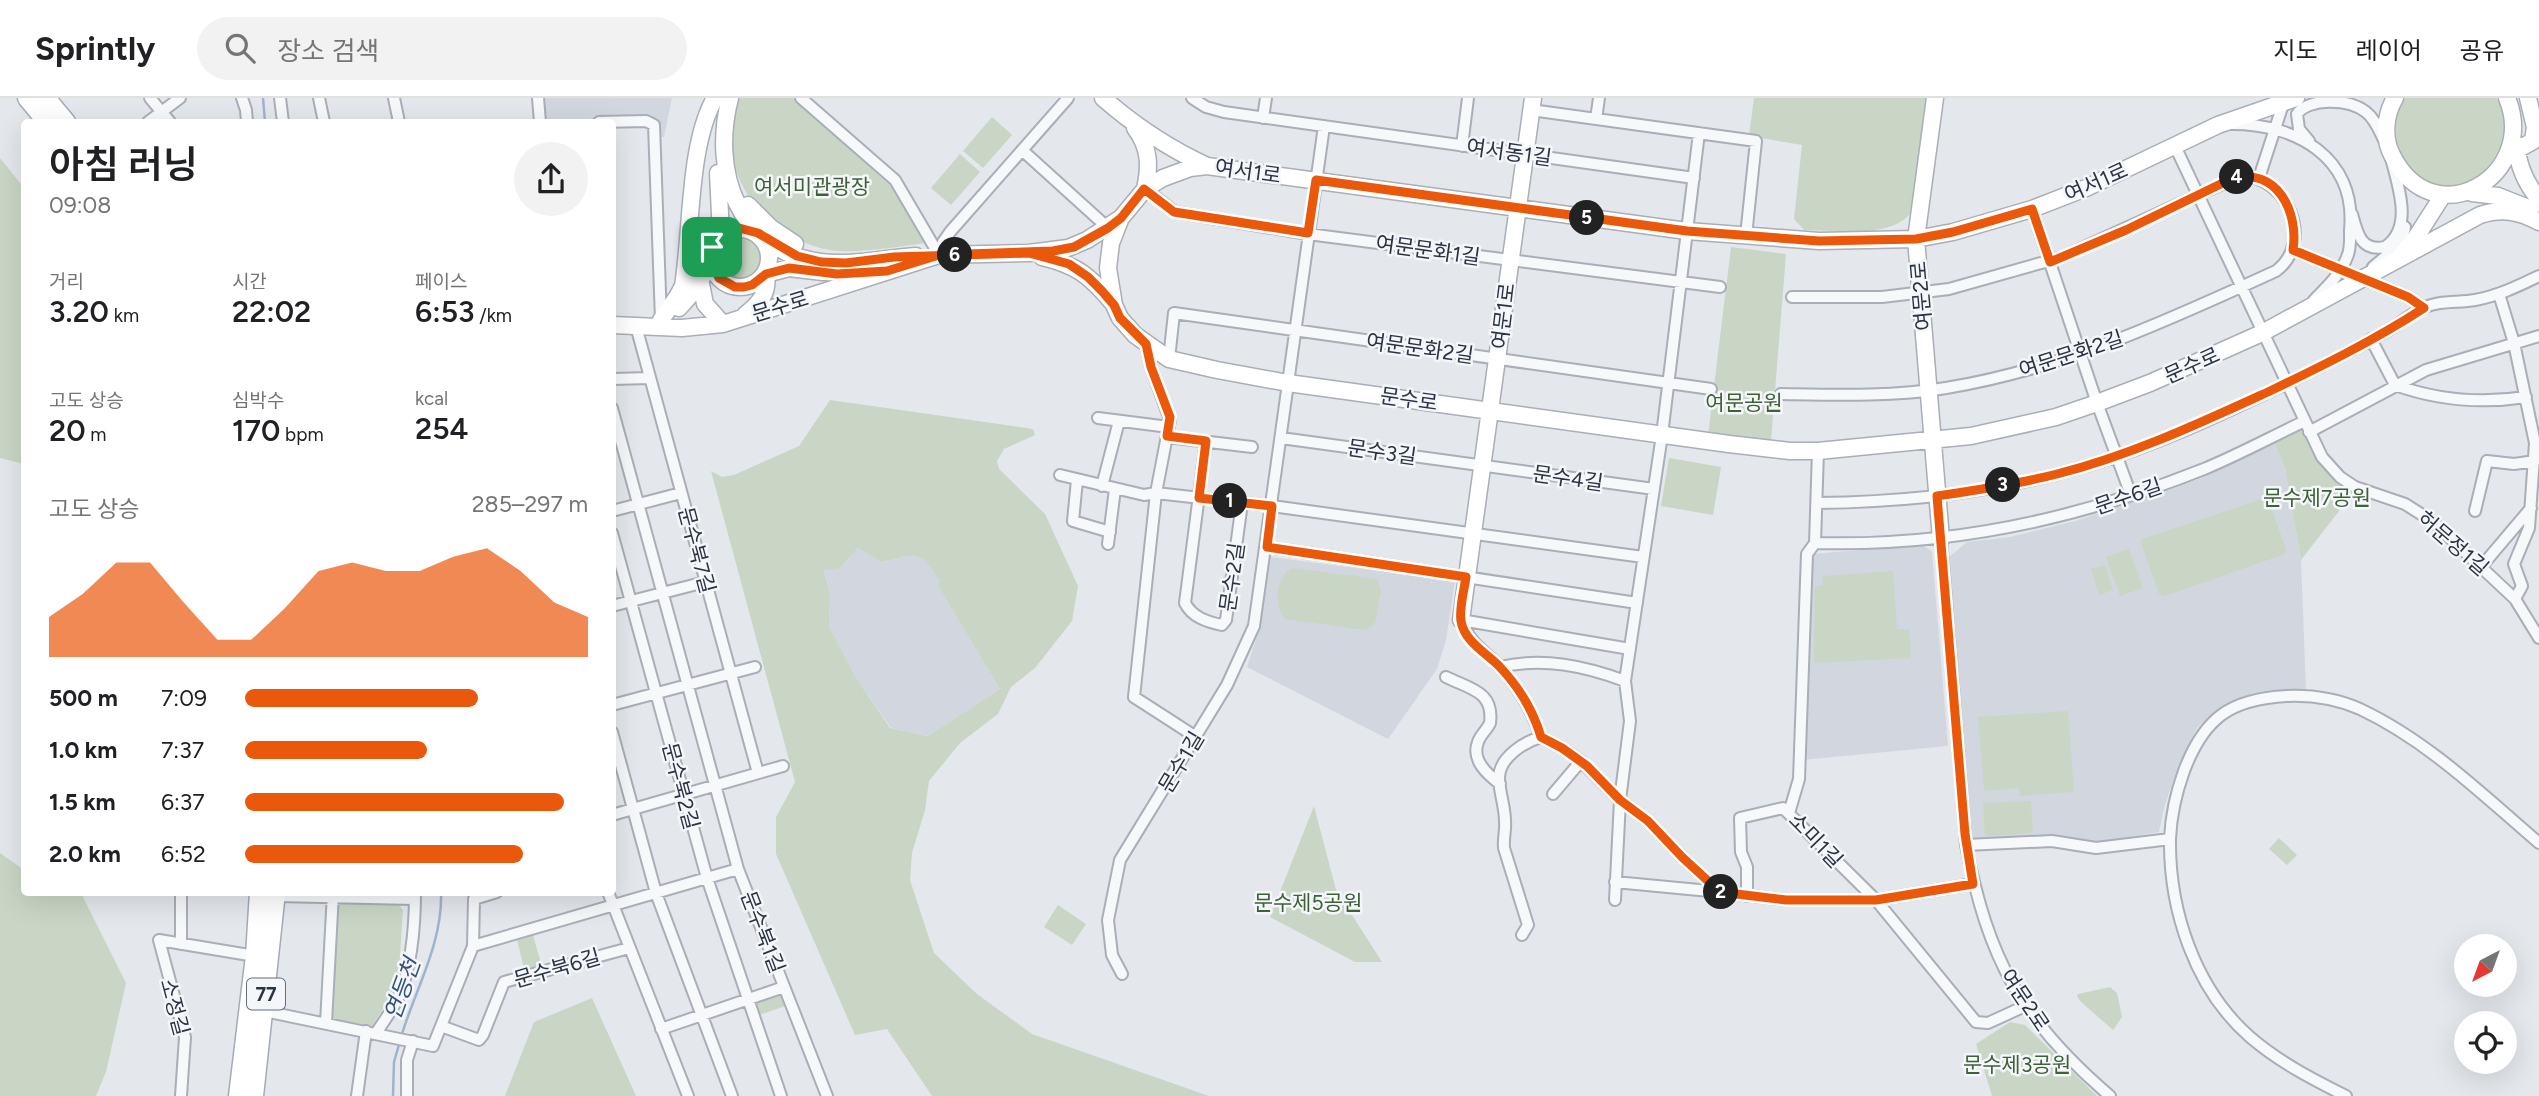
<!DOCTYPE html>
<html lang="ko">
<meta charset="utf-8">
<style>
body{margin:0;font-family:Figtree,"Noto Sans KR",sans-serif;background:#f2f2f2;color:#202124;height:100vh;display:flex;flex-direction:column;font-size:26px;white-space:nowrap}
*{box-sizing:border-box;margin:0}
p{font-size:23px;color:#757577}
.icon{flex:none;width:38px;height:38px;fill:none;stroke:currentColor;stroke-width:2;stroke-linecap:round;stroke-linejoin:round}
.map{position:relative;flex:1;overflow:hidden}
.side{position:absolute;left:21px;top:21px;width:595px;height:777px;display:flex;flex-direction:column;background:#fff;border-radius:7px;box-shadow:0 7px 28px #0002}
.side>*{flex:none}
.needle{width:46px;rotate:221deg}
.buttons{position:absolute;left:2454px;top:836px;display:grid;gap:14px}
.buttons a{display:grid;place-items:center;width:63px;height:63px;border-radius:50%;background:#fff;box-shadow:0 7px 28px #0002;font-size:35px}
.pin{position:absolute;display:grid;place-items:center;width:60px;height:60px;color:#fff;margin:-30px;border-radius:14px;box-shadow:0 4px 10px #0006}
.km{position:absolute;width:35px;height:35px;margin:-18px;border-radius:50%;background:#222;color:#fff;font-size:19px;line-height:35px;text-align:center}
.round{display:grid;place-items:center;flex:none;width:74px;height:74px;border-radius:37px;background:#f2f2f2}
.head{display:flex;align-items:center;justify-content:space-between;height:119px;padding:0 28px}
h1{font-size:38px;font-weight:600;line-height:52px}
.stats{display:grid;grid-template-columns:repeat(3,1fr);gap:10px;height:119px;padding:7px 28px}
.stats div{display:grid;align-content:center}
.stats b{font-size:30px;font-weight:600}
.stats small{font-size:19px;font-weight:400}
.stats p{font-size:19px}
.chart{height:196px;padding:14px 28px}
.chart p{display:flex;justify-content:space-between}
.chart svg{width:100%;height:126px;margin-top:7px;fill:#ea580c;opacity:.7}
ul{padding:0 28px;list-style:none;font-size:23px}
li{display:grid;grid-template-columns:112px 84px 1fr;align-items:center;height:52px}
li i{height:18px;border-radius:9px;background:#ea580c}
header{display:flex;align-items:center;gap:42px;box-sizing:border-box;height:98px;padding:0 35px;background:#fff;border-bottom:2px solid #e0e0e0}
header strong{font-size:33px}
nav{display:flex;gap:38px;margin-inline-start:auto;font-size:24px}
.search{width:490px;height:63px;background:#f2f2f2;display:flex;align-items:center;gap:18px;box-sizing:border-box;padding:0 24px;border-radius:38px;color:#757577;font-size:26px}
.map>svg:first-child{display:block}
</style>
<header>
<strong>Sprintly</strong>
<div class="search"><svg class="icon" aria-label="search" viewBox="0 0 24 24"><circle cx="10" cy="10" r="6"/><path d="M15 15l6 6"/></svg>장소 검색</div>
<nav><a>지도</a><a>레이어</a><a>공유</a></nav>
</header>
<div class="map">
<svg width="2539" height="998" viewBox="0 0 2539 998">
<rect width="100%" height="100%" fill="#e4e7ec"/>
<path fill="#d2d6de" d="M541,0H672L664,39H660L657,20L547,23L543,22Z
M2274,344L2285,370L2301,462L2306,592L2258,595L2223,608L2209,618L2197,630L2178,668L2164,710L2159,734L2103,744H2091L2059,738L1972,741L1948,460L1967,444L2010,439L2075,423L2164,394L2201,380Z
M1923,447L1932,454L1948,648L1802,662L1811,456Z
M858,450L881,464L910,457L924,459L930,466L940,483L938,488L1000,591L928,638L891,630L855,578L829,528L830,495L824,471H839Z
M1271,459L1455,483L1446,542L1437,571L1388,641L1247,569L1259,532Z"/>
<path fill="#c9d6c5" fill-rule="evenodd" d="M737,0H793L894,91L925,145C897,149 867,154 839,153C791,150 740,107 733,59C730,38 733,20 737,0Z
M1754,0H1927L1910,116C1888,141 1835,132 1804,132L1794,121L1802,47L1749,38Z
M2404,0H2496C2506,14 2506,25 2504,41C2502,54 2499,59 2490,69C2444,120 2371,63 2404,0Z
M992,19L1012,37L983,70L963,53Z
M960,56L980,74L951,107L931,90Z
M0,60L24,90V366L0,360Z
M717 160a23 23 0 1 1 46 0a23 23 0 1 1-46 0Z
M1731,149L1786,156L1771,343L1708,338Z
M830,302L1033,331L1035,337L1004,351L997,363L999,371L1045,416L1078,488L1072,523L1035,570L1011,589L998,616L960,645L929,683L925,712L912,755L910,782L934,855L977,896L1032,936L1209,998H932L887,931L855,937L776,756V719L795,684L711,373L722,379L734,377L799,348ZM858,450L881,464C916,456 920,450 940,483L938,488L1000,591L928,638L890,630L855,578L829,528L830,495L824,472L839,471Z
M2300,330L2318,364L2353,395L2301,462L2285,370L2274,344Z
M1669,360L1721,369L1713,417L1661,408Z
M2265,400L2269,403L2286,452L2285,456L2165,498L2159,496L2141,445L2142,441Z
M2129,451L2143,490L2120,498L2106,459Z
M2105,467L2113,492L2099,497L2091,471Z
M1292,470L1376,481L1381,491L1375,525L1365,532L1285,521C1273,510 1276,477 1292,470Z
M1893,473L1897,531H1909L1911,560L1814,565L1815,488L1823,487L1822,478Z
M2068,613L2074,694L2020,698L2019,690L1984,693L1978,619Z
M2031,703L2033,735L1985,738L1983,705Z
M1314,708L1336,792L1382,864H1355L1270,819Z
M2279,740L2297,757L2287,767L2269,751Z
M0,755L24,772V794L81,795L126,885L106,974L96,998H0Z
M340,805H397L403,812L398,887L372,928L335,922L331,918L335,810Z
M1058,807L1086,826L1072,847L1044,829Z
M533,837L542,869L525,874L517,842Z
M2110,889L2117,895L2122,919L2113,932L2080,903L2077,898L2078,896Z
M780,893L788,907L756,918L754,902Z
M592,900L636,998H505L534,924Z
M2010,924L2025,927L2097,998H1992L1976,946Z"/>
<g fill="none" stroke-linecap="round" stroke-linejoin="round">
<path stroke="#9fb4cc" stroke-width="2.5" d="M263,0L265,24
M402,936C416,890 443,844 441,794
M393,998L394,964L400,943"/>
<g stroke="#a9aeb7" stroke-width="14">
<path id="street" d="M150,0L170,24
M242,0L246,12L247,24
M280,0L283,24
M319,0L324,24
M394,0L399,24
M538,0L540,24
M801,0L895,82L939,157L943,144L950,134L1068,0
M1192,0L1206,9L1224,14L1694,80
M1531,12L1756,43L1746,138
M1263,20L1266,0
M1596,21L1599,0
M148,24L180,0
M599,24L646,23L654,27L661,222
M2230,26C2295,25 2357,59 2350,132C2350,141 2351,151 2347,159C2341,176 2326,190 2314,202
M2309,43L2299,31L2297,16C2308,0 2348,0 2366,14C2375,21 2379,32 2384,42
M1462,48L1468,0
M2175,48L2322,359L2340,379L2355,389L2405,406L2432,423L2515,501L2539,540
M1022,52L1107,129
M2259,80L2285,0
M1145,91L1175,114L1308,136L1720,189
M2032,111L2097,305L2131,397
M2352,116C2357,135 2361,154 2385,149C2414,130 2398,88 2391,60
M2293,152L2408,199L2424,210
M2373,169L2402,145L2405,129
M2499,196L2514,245L2535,345
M636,228L758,675
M2371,241L2395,287C2437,302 2481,306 2526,299
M1146,246L1151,269L1170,322L1156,395L1134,599L1196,639
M1169,261L1174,215L1711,291
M612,281L650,280
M1781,296C1835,297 1892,299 1946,290C2063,271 2169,222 2276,173C2315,144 2288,77 2240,78L2062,159L1949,191L1882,199H1792
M612,310L738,771L827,998
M1098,320L1169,329
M2309,334L2426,272L2539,238
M1167,339L1252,349
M1281,340L1654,391
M1206,343L1185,505C1192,519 1207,524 1222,527L1226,522L1242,405
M1060,377L1144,397L1156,395L1272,408L1643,459
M1077,382L1073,423L1110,434
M1102,388L1119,323
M1817,405C1906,404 1997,394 2083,369C2155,348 2222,317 2289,284C2322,268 2355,251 2387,233C2399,226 2411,216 2423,210C2439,202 2458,205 2475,202C2498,198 2518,188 2539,178
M612,413L681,395
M2475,413L2487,363L2514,366L2535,363
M612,435L707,780L781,998
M1941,441L1966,747C1988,861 2021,922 2110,998
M1815,445C1950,449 2079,421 2204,371C2238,357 2271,339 2305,323
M1108,446L1115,391
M1267,449L1637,505
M2481,469L2531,410
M2515,501L2522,488L2514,466L2529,430L2535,345L2539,348
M612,508L705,484
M1630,551L1461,522C1468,543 1484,553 1499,568C1518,588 1532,612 1541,639L1562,650L1581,663L1620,702L1648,723L1682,759L1720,794L1786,802H1876L1973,786
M1500,569C1543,559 1585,568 1625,583
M1446,579C1470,591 1494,593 1490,625C1487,632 1480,637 1478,644C1471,662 1487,676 1500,686
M612,607L755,569
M612,634L656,795L732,998
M1553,696L1581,663
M1789,715L1799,681L1807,456L1815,445L1818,353
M612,717L783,668
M2170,741C2169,812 2195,891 2250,939C2279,964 2312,981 2346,998
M1966,747L2052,743L2096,750L2170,741C2171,717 2176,695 2184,673C2204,620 2230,601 2287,598C2312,597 2337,601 2360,611C2428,643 2483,697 2539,745
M1615,784L1720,794
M181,794V846
M608,794L688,998
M276,798L415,801
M1747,798V769L1741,754L1740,720L1783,710L1876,802L1976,924L1988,925L2025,908
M474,801L497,794
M1615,802L1620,702L1630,623L1625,583L1662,337L1699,35
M1522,837L1528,827L1504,750C1503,740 1506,732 1505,723C1505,708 1499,694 1499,679C1500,659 1524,644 1541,639
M473,848L738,771
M1122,876L1112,857L1108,822L1120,762L1227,587L1254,528L1324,28
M264,913L433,948L473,848L474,801
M326,925L333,795
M441,928L479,942L483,937L504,884L629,850
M661,931L784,889
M376,935C384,923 393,911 399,898C412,867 415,828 415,794
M181,998L185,939L159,842L255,858
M357,998L366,933
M407,998V962L413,943"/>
</g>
<g stroke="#a9aeb7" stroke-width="19">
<path id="secondary" d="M730,0C711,73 737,152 820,164C851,168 884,160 916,158
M1103,0C1135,28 1168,50 1207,68
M1935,0L1916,141L1941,441
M2395,0C2385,17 2383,40 2392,57C2434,141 2539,77 2507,0
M1135,30C1150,50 1150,68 1145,91
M2516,46C2518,67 2525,85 2539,101
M2517,52L2533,43L2535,29L2528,0
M718,75L721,137
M2472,95L2498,98L2531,111
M748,107L771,130L795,146
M1120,122L1111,145L1108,170L1114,207L1120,220L1135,237L1169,261L1217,272L1288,285L1729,346L1790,353H1818L1971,338L2056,319L2097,305L2150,285L2262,235L2480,117C2502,110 2519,113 2539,124
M711 160a29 29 0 1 1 58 0a29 29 0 1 1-58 0Z
M2401,157L2413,144L2443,97
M1042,159C1076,167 1089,177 1112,204
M700,181L705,206L723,226
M679,210L695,192L711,164
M745,217C760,205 769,195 766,176L789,170L823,174
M661,222L677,199L683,188C692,133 688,47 715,0
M612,227L682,230L723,226L939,157L1029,155L1068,150L1087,142L1121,120L1145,91L1163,80L1190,70L1207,68L1687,133L1819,143L1916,141L1953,134L2032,111L2086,90L2218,27L2296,0
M1461,522L1533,0"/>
</g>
<g stroke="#a3abb8" stroke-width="21">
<path id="primary" d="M27,0L47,24
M46,0L66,24
M238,998L255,858L259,794
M254,998L276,794"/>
</g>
<use href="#street" stroke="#f7f8fa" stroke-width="10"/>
<use href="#secondary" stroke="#fff" stroke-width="16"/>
<use href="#primary" stroke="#fff" stroke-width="18"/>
</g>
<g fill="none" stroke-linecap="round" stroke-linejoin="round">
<g stroke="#fff" stroke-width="14">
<path id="route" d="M712,149L721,137L739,130L758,135L797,158L821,164L846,165L894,159L1029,155L1069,166L1088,179L1102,193L1114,207L1120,220L1146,246L1151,269L1170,319L1167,338L1206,343L1199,400L1272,408L1267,449L1466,479C1464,493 1459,510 1461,523C1464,543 1486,555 1499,568C1518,588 1533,612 1541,639L1562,650L1587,668L1620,702L1648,723L1682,759L1720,794L1786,802H1876L1973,786L1965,736L1937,398C1977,392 2018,386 2057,376C2132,357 2200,325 2270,293C2322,268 2375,242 2424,210L2408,199L2293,152C2299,114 2277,68 2231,81L2126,132L2050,164L2032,111L1953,134L1916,141L1819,143L1687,133L1316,82L1308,135L1174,114L1144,91L1121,120L1108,130L1074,149L1053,153L939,157L887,173L837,176L789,170L766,176L752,187L744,189H735L719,180L711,164L712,149"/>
</g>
<use href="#route" stroke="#ea580c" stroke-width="9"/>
</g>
<g text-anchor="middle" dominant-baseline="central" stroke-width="5" stroke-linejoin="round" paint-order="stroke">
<rect fill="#f4f6f9" stroke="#676e7b" stroke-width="2" x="247" y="880.5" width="38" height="31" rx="5"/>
<g font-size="19" font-weight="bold" fill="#2b3445">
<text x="266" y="896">77</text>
</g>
<g font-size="21" fill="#2b3445" stroke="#f4f6f9">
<text transform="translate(1509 54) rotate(8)">여서동1길</text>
<text transform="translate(1248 73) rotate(8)">여서1로</text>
<text transform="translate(2096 84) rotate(-24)">여서1로</text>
<text transform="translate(1428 152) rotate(8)">여문문화1길</text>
<text transform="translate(1921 198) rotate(-95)">여문2로</text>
<text transform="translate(780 208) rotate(-17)">문수로</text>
<text transform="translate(1503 218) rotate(-83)">여문1로</text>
<text transform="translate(1420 250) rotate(8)">여문문화2길</text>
<text transform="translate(2071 256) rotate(-18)">여문문화2길</text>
<text transform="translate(2192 267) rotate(-24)">문수로</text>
<text transform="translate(1409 301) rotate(8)">문수로</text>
<text transform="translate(1382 354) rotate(8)">문수3길</text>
<text transform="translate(1568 380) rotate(8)">문수4길</text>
<text transform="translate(2128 398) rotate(-19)">문수6길</text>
<text transform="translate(2453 445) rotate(41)">허문정1길</text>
<text transform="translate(697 452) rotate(75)">문수북7길</text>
<text transform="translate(1232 479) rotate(-82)">문수2길</text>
<text transform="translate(1181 664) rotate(-59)">문수1길</text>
<text transform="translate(681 688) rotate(75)">문수북2길</text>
<text transform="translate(1816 742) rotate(46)">소미1길</text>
<text transform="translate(763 834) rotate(69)">문수북1길</text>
<text transform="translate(557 870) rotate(-16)">문수북6길</text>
<text transform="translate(2025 902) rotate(56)">여문2로</text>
<text transform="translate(175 909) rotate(75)">소정길</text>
</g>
<g font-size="21" fill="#3f6138" stroke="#f4f6f9">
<text x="812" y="88">여서미관광장</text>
<text x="1744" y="304">여문공원</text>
<text x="2317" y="399">문수제7공원</text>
<text x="1308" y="804">문수제5공원</text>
<text x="2017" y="966">문수제3공원</text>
</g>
<g font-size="23" font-style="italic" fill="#34527a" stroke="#f4f6f9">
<text transform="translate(402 891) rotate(-70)">연등천</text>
</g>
</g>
</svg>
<div class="buttons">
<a><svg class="needle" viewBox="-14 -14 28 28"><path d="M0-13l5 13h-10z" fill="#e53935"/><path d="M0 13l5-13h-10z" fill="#757577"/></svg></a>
<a><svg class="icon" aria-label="locate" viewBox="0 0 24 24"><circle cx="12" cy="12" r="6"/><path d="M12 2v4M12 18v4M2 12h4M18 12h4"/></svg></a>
</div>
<div class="pin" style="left:712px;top:149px;background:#1e9e55"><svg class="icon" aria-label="arrive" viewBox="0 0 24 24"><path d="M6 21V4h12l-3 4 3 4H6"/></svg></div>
<b class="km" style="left:1230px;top:403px">1</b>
<b class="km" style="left:1721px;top:794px">2</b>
<b class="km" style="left:2003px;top:387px">3</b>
<b class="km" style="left:2237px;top:79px">4</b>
<b class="km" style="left:1587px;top:120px">5</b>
<b class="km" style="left:955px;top:157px">6</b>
<section class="side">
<div class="head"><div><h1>아침 러닝</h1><p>09:08</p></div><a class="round"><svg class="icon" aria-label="share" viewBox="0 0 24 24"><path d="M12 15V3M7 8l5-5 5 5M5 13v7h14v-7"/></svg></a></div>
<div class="stats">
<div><p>거리</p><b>3.20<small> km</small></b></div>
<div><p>시간</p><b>22:02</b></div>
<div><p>페이스</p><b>6:53<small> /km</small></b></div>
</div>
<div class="stats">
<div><p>고도 상승</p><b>20<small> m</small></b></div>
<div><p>심박수</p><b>170<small> bpm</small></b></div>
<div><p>kcal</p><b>254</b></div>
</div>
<div class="chart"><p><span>고도 상승</span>285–297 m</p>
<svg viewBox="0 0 160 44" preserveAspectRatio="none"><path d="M0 44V30L10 22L20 11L30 11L40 25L50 38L60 38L70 27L80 14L90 11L100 14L110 14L120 9L130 6L140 14L150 25L160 30V44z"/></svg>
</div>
<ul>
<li><b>500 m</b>7:09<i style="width:68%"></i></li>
<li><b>1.0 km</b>7:37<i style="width:53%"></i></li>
<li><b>1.5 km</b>6:37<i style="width:93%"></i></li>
<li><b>2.0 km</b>6:52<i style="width:81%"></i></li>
</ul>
</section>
</div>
